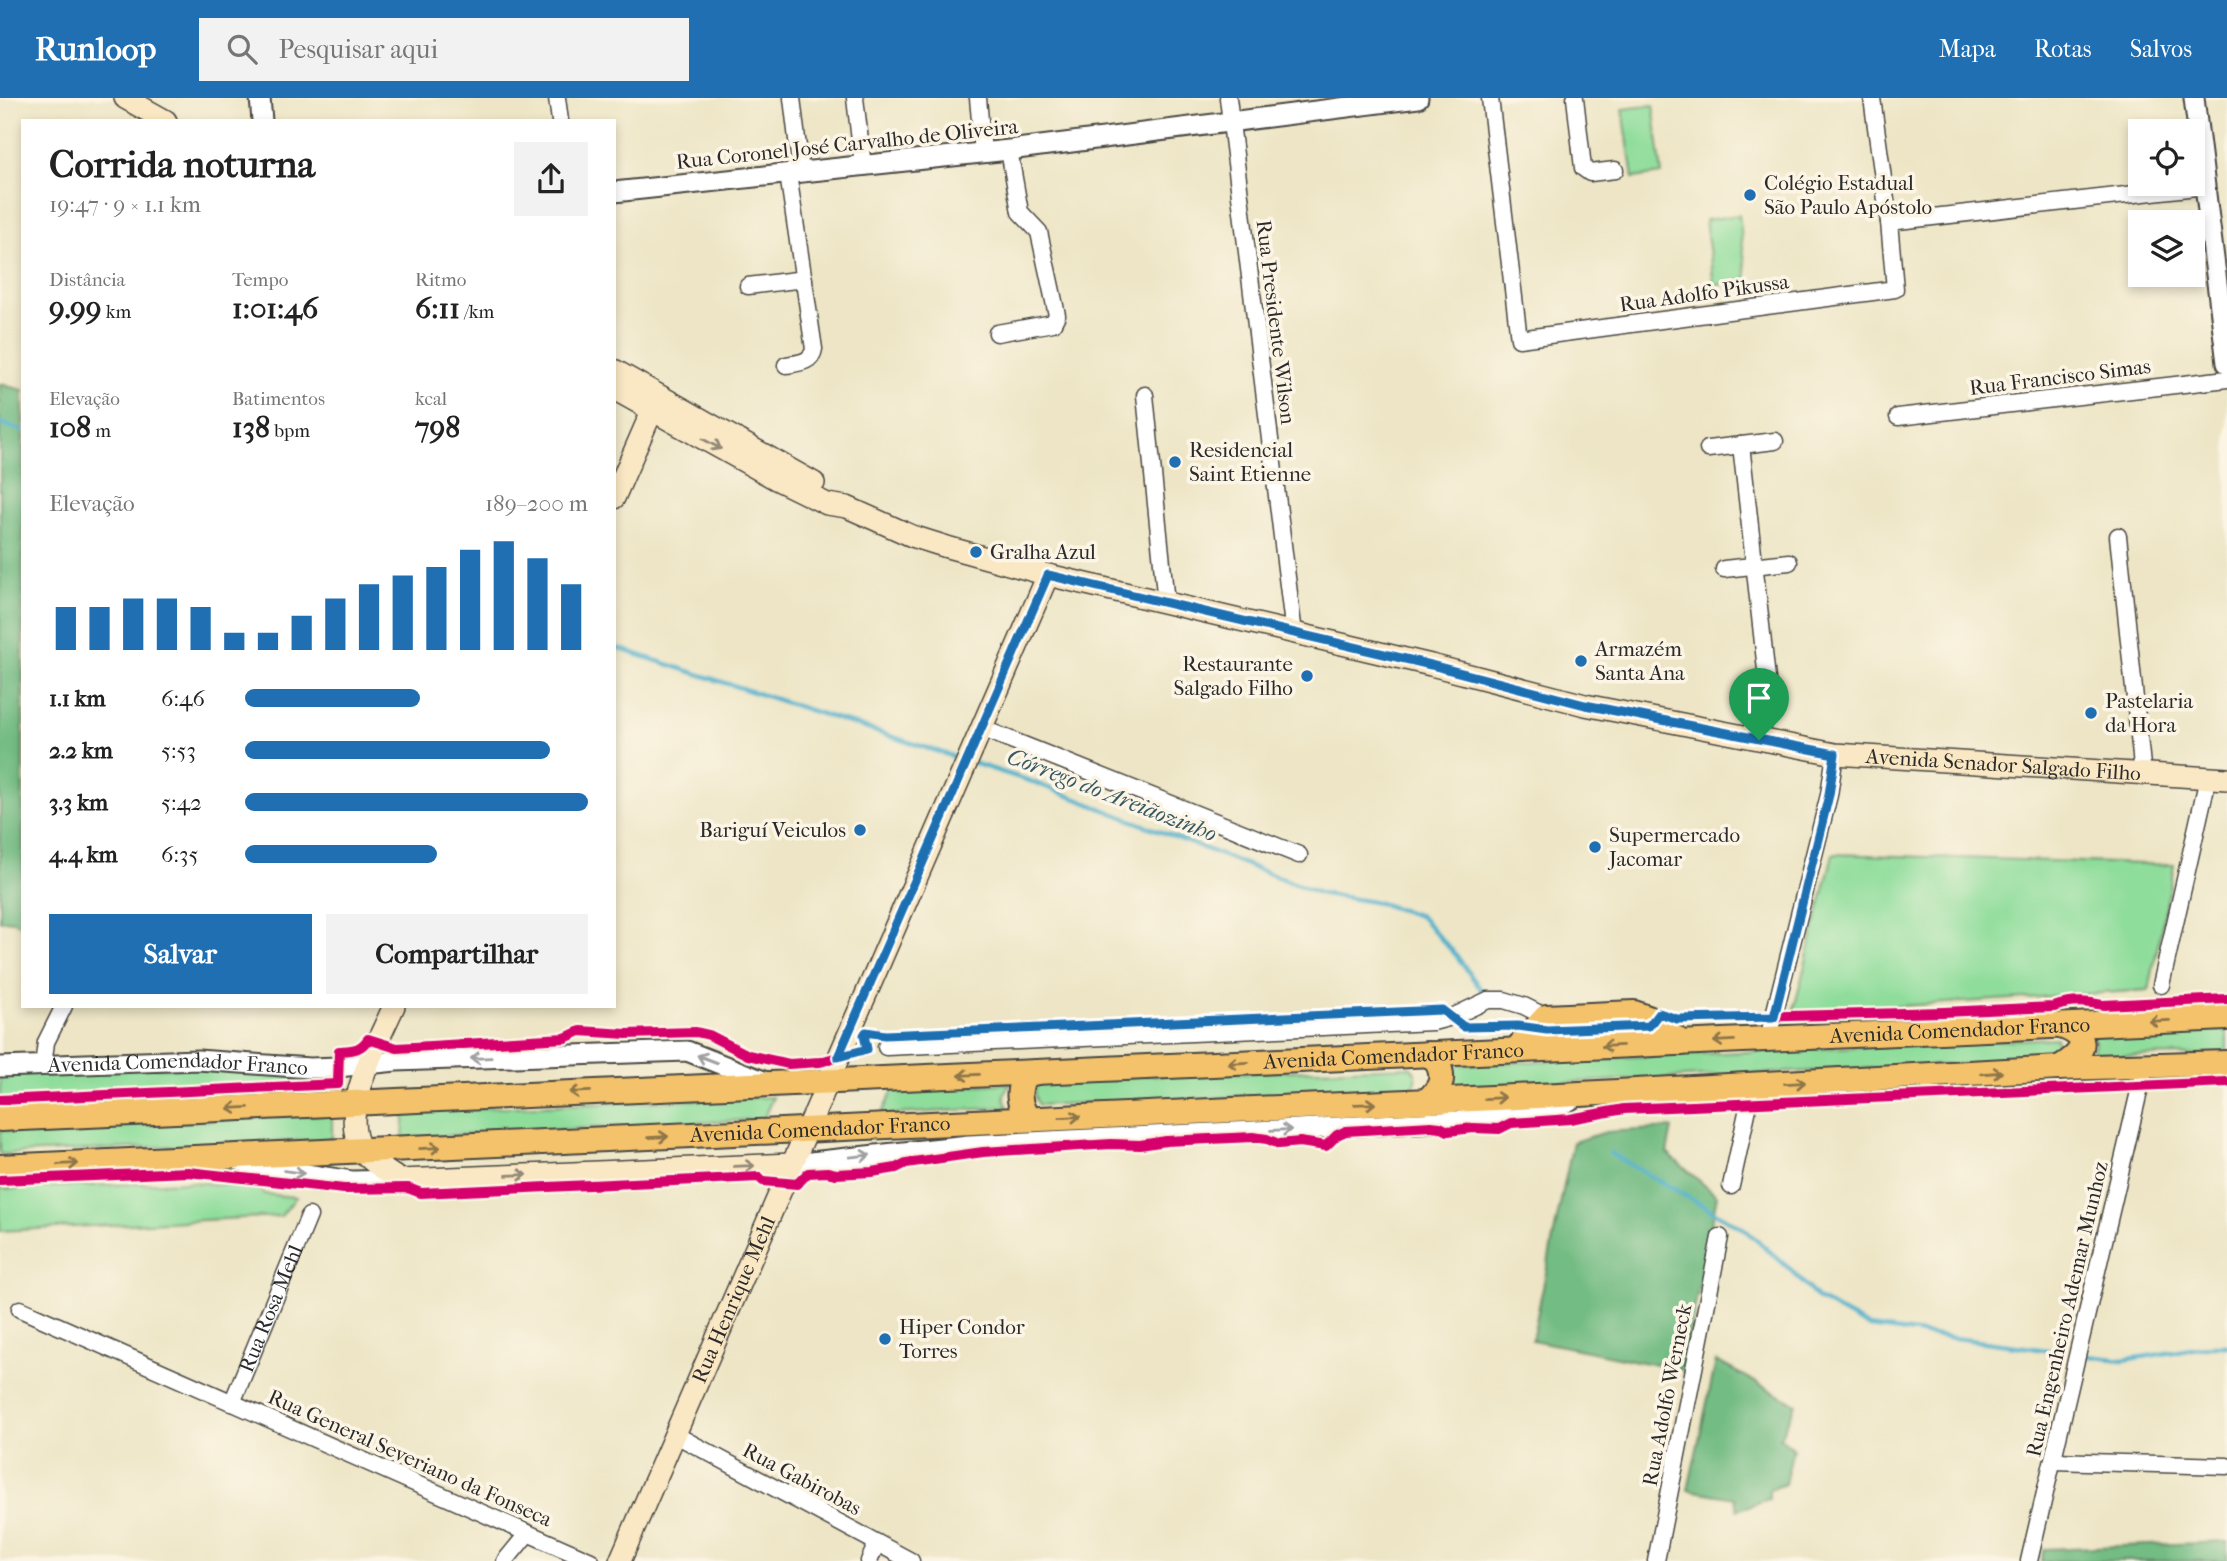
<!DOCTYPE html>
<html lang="pt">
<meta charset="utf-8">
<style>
body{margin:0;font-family:"IM FELL French Canon",serif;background:#f2f2f2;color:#222;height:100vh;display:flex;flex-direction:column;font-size:26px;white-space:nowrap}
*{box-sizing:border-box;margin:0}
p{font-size:23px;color:#767676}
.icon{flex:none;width:38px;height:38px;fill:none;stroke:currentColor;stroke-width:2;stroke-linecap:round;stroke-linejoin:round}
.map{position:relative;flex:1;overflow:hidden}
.side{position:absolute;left:21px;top:21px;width:595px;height:889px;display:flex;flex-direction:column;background:#fff;border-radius:0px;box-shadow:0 4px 10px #0003}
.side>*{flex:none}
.tools{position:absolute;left:2128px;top:21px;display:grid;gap:14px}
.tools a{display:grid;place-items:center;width:77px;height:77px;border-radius:0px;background:#fff;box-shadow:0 4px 10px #0003;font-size:35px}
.pin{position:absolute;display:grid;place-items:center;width:60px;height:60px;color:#fff;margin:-72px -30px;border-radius:50% 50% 50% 0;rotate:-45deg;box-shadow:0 0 7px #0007}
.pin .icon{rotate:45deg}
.round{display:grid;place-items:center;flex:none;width:74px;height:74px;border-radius:0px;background:#f2f2f2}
.summary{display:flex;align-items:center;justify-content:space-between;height:119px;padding:0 28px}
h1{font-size:38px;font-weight:700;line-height:52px}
.stats{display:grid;grid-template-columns:repeat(3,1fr);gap:10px;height:119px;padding:7px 28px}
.stats div{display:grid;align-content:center}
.stats b{font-size:30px;font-weight:700}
.stats small{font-size:19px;font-weight:400}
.stats p{font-size:19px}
.chart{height:196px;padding:14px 28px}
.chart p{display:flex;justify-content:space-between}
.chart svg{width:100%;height:126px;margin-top:7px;stroke:#1f6fb2;stroke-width:6}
.primary-button{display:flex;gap:14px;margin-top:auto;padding:14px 28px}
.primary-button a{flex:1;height:80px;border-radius:0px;background:#1f6fb2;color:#fff;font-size:28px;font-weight:700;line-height:80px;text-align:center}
.primary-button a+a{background:#f2f2f2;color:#222}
ul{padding:0 28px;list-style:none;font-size:23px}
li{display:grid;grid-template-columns:112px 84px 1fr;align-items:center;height:52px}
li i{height:18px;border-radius:9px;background:#1f6fb2}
header{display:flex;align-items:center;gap:42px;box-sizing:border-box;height:98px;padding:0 35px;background:#1f6fb2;color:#fff}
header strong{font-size:33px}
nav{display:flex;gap:38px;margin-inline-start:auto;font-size:24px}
.search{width:490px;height:63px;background:#f2f2f2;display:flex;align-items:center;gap:18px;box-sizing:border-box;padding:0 24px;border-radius:0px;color:#767676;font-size:26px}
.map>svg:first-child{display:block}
</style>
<header>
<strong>Runloop</strong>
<div class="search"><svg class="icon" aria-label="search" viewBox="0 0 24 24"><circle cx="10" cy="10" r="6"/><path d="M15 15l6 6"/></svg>Pesquisar aqui</div>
<nav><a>Mapa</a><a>Rotas</a><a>Salvos</a></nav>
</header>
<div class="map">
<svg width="2227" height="1463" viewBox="0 0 2227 1463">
<rect width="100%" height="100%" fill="#fcf5e5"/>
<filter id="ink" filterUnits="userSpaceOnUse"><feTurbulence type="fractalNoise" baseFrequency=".0143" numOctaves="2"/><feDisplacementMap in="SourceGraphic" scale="14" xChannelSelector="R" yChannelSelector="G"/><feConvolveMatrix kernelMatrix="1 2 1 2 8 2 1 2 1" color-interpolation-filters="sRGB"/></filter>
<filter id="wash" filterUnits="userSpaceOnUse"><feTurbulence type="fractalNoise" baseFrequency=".00686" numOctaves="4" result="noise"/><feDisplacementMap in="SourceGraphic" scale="28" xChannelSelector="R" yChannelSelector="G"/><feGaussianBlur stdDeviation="1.57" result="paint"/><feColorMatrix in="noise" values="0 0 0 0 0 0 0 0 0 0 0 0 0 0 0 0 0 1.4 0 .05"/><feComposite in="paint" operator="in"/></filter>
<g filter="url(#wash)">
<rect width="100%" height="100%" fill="#ede5c5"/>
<path fill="#8fdd9b" stroke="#5d8463" stroke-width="2" d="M1653,7L1662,76L1633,80L1623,11Z
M1739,117L1747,182L1714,187L1705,122Z
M1833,756L2174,767L2149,892L1793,915Z
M2227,929V957L2092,958L2095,944L2090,934Z
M2056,940L2059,950L2052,962L1448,990C1456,982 1457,977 1453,967Z
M170,969L335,976L334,996L164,1000L0,1007V972Z
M1410,969C1419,976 1418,984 1410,992L1039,1007C1032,997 1033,989 1042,981Z
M1012,985C1003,992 1002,999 1008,1009L881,1017L893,992Z
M773,999L763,1021L403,1040L405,1013Z
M332,1016V1041L0,1056V1033Z
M190,1084L258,1090L264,1096L296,1099L281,1118L0,1133V1091Z"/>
<path fill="#73bc83" stroke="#4f7457" stroke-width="2" d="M0,286L23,292V830C18,823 8,821 0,823Z
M1672,1030L1667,1055L1717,1098L1682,1272L1532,1242L1573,1044L1606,1034Z
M1716,1263L1796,1306L1780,1339L1793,1351L1785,1386L1769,1392V1401L1737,1412L1735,1400L1688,1392Z
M2227,1444V1463H2041L2044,1451Z"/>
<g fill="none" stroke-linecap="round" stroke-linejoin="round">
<path stroke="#4cafcb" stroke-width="4.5" d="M0,325L23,333
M614,549L961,661
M973,665L1033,684L1319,795L1379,805L1420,818L1456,857L1485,897
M1610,1055L1744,1131L1791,1172L1818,1201L1869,1229L2062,1254
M2087,1258L2123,1262L2211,1248H2227"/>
</g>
</g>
<g filter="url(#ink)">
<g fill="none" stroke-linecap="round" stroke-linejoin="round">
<g stroke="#484742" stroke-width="19">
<g id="minor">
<path d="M557,0L560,23"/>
<path d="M792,0L801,74"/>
<path d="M855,0L863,68"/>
<path d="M978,0L983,55"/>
<path d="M1228,0L1294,536"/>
<path d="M1490,0L1519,241L1895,191L1889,124L1872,0"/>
<path d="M1575,0L1583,70L1590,75L1615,72"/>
<path d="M1889,124L2205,88"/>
<path d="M748,188L804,181"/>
<path d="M997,235L1053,225L1057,217L1039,134L1020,114L1009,52"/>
<path d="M786,267C797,265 812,265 814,251L788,76"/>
<path d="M1145,297L1166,505"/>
<path d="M1898,319L2227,281"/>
<path d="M1741,347L1769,599L1767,613L1759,642"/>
<path d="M1708,351L1775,343"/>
<path d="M2118,438L2143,677"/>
<path d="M1724,471L1789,464"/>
<path d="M981,630L1299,757"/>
<path d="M2161,887L2208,680"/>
<path d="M1768,941L1829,697L1835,656"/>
<path d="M886,949L1433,924L1452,919L1488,902H1504L1524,908L1546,919"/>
<path d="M43,968L46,944L64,908"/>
<path d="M1731,1088L1753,987"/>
<path d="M20,1211L591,1463"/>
<path id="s1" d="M232,1305L309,1118"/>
<path d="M674,1336L911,1463"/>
<path d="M2053,1363L2227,1368"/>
<path d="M505,1463L528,1435"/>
<path d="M869,1463L877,1445"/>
<path d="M1656,1463L1720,1139"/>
<path d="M2029,1463L2145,968"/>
</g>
</g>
<g stroke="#484742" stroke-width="23">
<g id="tertiary">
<path d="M260,0L262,23"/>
<path d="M2194,0L2227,265"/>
<path d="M614,94L1009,52L1418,0"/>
<path id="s2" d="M0,969L198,962L310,970L338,969L396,963L687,953L766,984"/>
<path d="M239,1062L272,1071L352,1083L400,1082"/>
<path d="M792,1066L969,1047L1459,1023L1551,1014L1580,996"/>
</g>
</g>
<g stroke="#484742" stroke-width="24">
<g id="secondary">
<path d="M125,0L166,23"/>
<path d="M614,272L814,385"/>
<path id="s3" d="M614,291L776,381L827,406L847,409L912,438L947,449L1048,477L1431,567L1585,607L1835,656L2227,681"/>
<path d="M614,400L652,313L661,306"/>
<path d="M394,908C378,944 337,1016 362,1052C371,1065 387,1073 400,1082L792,1066"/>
<path id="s4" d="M620,1463L1048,477"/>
</g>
</g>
<g stroke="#484742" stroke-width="28">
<g id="trunk">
<path d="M1516,952L1546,919L1634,915L1653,922L1681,945"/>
<path d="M2059,970C2083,957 2094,939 2061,928"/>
<path d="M1427,1003C1442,988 1445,982 1437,962L1427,956"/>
<path id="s5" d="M0,1021L2227,920"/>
<path d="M1028,1021C1018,1005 1017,995 1024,977L1037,974"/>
<path id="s6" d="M0,1069L1580,996L2059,970L2227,965"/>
</g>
</g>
<use href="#minor" stroke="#fff" stroke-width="16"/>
<use href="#tertiary" stroke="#fff" stroke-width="19"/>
<use href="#secondary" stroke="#fae7c3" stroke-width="21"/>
<use href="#trunk" stroke="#f3c26a" stroke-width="24"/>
<g stroke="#fcf5e5" stroke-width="15">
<path id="cycleway" d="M0,1002L338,986L339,953C352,952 360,953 368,941L397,950L565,940L580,933L626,936L696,934L709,937L748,957L789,966L820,964L867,951L864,937L870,934L885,937L1442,912L1464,929L1518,928L1547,932L1649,928L1659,915L1677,921L1943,914L2054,909C2070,903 2086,903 2103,907L2227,901
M0,1082L188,1074L344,1091L408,1090L421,1095L759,1079L763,1083L797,1086L808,1075L827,1074L836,1076L872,1074L896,1070L906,1065L983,1054L1111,1046L1140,1047L1166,1043L1253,1039L1267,1041L1279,1046L1300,1044L1326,1048L1337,1037L1346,1033L1431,1028L1440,1029L1448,1033L1473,1030L1499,1031L1511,1025L1570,1021L1624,1011L2227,984"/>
</g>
<use href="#cycleway" stroke="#d6006c" stroke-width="10"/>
</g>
<defs><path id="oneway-shaft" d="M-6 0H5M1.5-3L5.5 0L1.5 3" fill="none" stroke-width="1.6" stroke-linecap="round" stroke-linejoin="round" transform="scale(1.75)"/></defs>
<g stroke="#928977">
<use href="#oneway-shaft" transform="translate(712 346) rotate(29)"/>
<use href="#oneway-shaft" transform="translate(744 1068) rotate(-2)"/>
<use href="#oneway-shaft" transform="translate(517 1077) rotate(-2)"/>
</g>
<g stroke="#8f764a">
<use href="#oneway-shaft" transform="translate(2159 923) rotate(177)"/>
<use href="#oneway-shaft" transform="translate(1724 943) rotate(177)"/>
<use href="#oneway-shaft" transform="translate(1612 948) rotate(177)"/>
<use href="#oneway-shaft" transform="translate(1238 965) rotate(177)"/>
<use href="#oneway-shaft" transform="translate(1992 975) rotate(-4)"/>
<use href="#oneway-shaft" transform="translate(969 977) rotate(177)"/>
<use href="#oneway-shaft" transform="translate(1795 985) rotate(-3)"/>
<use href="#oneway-shaft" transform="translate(580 994) rotate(177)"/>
<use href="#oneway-shaft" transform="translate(1495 1000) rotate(-3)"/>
<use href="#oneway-shaft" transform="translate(1365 1006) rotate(-2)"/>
<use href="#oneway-shaft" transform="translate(238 1010) rotate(177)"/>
<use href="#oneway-shaft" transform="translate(1070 1019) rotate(-3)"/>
<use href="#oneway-shaft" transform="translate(658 1039) rotate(-3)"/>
<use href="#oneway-shaft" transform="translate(430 1050) rotate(-3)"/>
<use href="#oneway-shaft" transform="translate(68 1066) rotate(-2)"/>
</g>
<g stroke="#a0a0a0">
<use href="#oneway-shaft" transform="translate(481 960) rotate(178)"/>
<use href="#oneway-shaft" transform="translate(707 961) rotate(-159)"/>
<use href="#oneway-shaft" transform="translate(1281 1032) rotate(-2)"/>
<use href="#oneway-shaft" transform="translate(860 1058) rotate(-6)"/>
<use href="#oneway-shaft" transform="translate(294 1074) rotate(8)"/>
</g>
</g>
<g fill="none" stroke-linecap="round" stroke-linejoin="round" filter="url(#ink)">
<g stroke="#fff" stroke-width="14">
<path id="route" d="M1048,477L1431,567L1585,607L1835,656L1829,697L1774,919L1677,921L1659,915L1649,928L1547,932L1518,928L1464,929L1442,912L885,937L866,934L864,937L867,951L838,959Z"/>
</g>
<use href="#route" stroke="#1f6fb2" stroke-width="9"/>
</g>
<g fill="#1f6fb2" stroke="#fcf5e5" stroke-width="2.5">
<circle cx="1750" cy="97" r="7"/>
<circle cx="1175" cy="364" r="7"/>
<circle cx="976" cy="454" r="7"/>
<circle cx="1581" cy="563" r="7"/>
<circle cx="1307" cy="578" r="7"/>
<circle cx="2091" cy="615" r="7"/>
<circle cx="860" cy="732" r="7"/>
<circle cx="1595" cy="749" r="7"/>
<circle cx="885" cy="1241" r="7"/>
</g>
<g text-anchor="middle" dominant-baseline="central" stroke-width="7" stroke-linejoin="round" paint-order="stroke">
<g font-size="21" fill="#2b2b2b" stroke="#fcf5e5">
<text transform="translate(847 46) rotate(-6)">Rua Coronel José Carvalho de Oliveira</text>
<text transform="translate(1704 195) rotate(-8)">Rua Adolfo Pikussa</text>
<text transform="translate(1276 224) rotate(83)">Rua Presidente Wilson</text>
<text transform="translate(2060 279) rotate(-7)">Rua Francisco Simas</text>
<text stroke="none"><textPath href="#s3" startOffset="1451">Avenida Senador Salgado Filho</textPath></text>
<text stroke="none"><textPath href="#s5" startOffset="1962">Avenida Comendador Franco</textPath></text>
<text stroke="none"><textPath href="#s5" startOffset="1395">Avenida Comendador Franco</textPath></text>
<text stroke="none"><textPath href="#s2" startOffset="178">Avenida Comendador Franco</textPath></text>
<text stroke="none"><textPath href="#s6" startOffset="821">Avenida Comendador Franco</textPath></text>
<text stroke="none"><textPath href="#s4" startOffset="285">Rua Henrique Mehl</textPath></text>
<text transform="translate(2067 1211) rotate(-77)">Rua Engenheiro Ademar Munhoz</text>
<text stroke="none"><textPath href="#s1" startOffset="102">Rua Rosa Mehl</textPath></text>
<text transform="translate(1667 1297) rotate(-79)">Rua Adolfo Werneck</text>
<text transform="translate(410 1360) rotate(24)">Rua General Severiano da Fonseca</text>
<text transform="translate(802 1381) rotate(28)">Rua Gabirobas</text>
</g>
<g font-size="21" fill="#2b2b2b" stroke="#fcf5e5" text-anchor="start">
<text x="1764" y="85">Colégio Estadual<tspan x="1764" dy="24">São Paulo Apóstolo</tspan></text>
<text x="1189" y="352">Residencial<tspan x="1189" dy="24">Saint Etienne</tspan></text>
<text x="990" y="454">Gralha Azul</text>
<text x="1595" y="551">Armazém<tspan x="1595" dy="24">Santa Ana</tspan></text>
<text x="1293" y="566" text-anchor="end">Restaurante<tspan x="1293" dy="24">Salgado Filho</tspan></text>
<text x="2105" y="603">Pastelaria<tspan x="2105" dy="24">da Hora</tspan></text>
<text x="846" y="732" text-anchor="end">Bariguí Veiculos</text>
<text x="1609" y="737">Supermercado<tspan x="1609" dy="24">Jacomar</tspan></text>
<text x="899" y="1229">Hiper Condor<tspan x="899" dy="24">Torres</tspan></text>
</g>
<g font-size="23" font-style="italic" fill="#375963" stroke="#fcf5e5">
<text transform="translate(1112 697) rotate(21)">Córrego do Areiãozinho</text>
</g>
</g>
</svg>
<div class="tools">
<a><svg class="icon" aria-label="locate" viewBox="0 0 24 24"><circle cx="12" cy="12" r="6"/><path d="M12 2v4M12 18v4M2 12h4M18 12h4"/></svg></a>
<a><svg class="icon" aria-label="layers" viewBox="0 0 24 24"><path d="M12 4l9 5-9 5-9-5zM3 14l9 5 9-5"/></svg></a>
</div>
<div class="pin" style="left:1759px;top:642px;background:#1e9e55"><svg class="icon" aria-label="arrive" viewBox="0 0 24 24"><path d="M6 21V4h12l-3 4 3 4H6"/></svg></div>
<section class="side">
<div class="summary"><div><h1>Corrida noturna</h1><p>19:47 · 9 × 1.1 km</p></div><a class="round"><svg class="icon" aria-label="share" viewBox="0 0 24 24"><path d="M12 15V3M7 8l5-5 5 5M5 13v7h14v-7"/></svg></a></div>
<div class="stats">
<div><p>Distância</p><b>9.99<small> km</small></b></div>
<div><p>Tempo</p><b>1:01:46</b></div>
<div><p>Ritmo</p><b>6:11<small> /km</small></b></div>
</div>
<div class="stats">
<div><p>Elevação</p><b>108<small> m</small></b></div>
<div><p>Batimentos</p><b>138<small> bpm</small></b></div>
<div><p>kcal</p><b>798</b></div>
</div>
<div class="chart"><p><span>Elevação</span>189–200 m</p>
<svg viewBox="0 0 160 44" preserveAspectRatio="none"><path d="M5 44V29M15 44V29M25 44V26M35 44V26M45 44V29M55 44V38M65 44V38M75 44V32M85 44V26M95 44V21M105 44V18M115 44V15M125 44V9M135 44V6M145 44V12M155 44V21"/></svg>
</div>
<ul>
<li><b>1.1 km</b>6:46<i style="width:51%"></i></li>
<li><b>2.2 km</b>5:53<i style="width:89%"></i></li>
<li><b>3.3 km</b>5:42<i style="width:100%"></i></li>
<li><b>4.4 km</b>6:35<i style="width:56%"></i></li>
</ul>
<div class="primary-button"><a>Salvar</a><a>Compartilhar</a></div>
</section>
</div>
